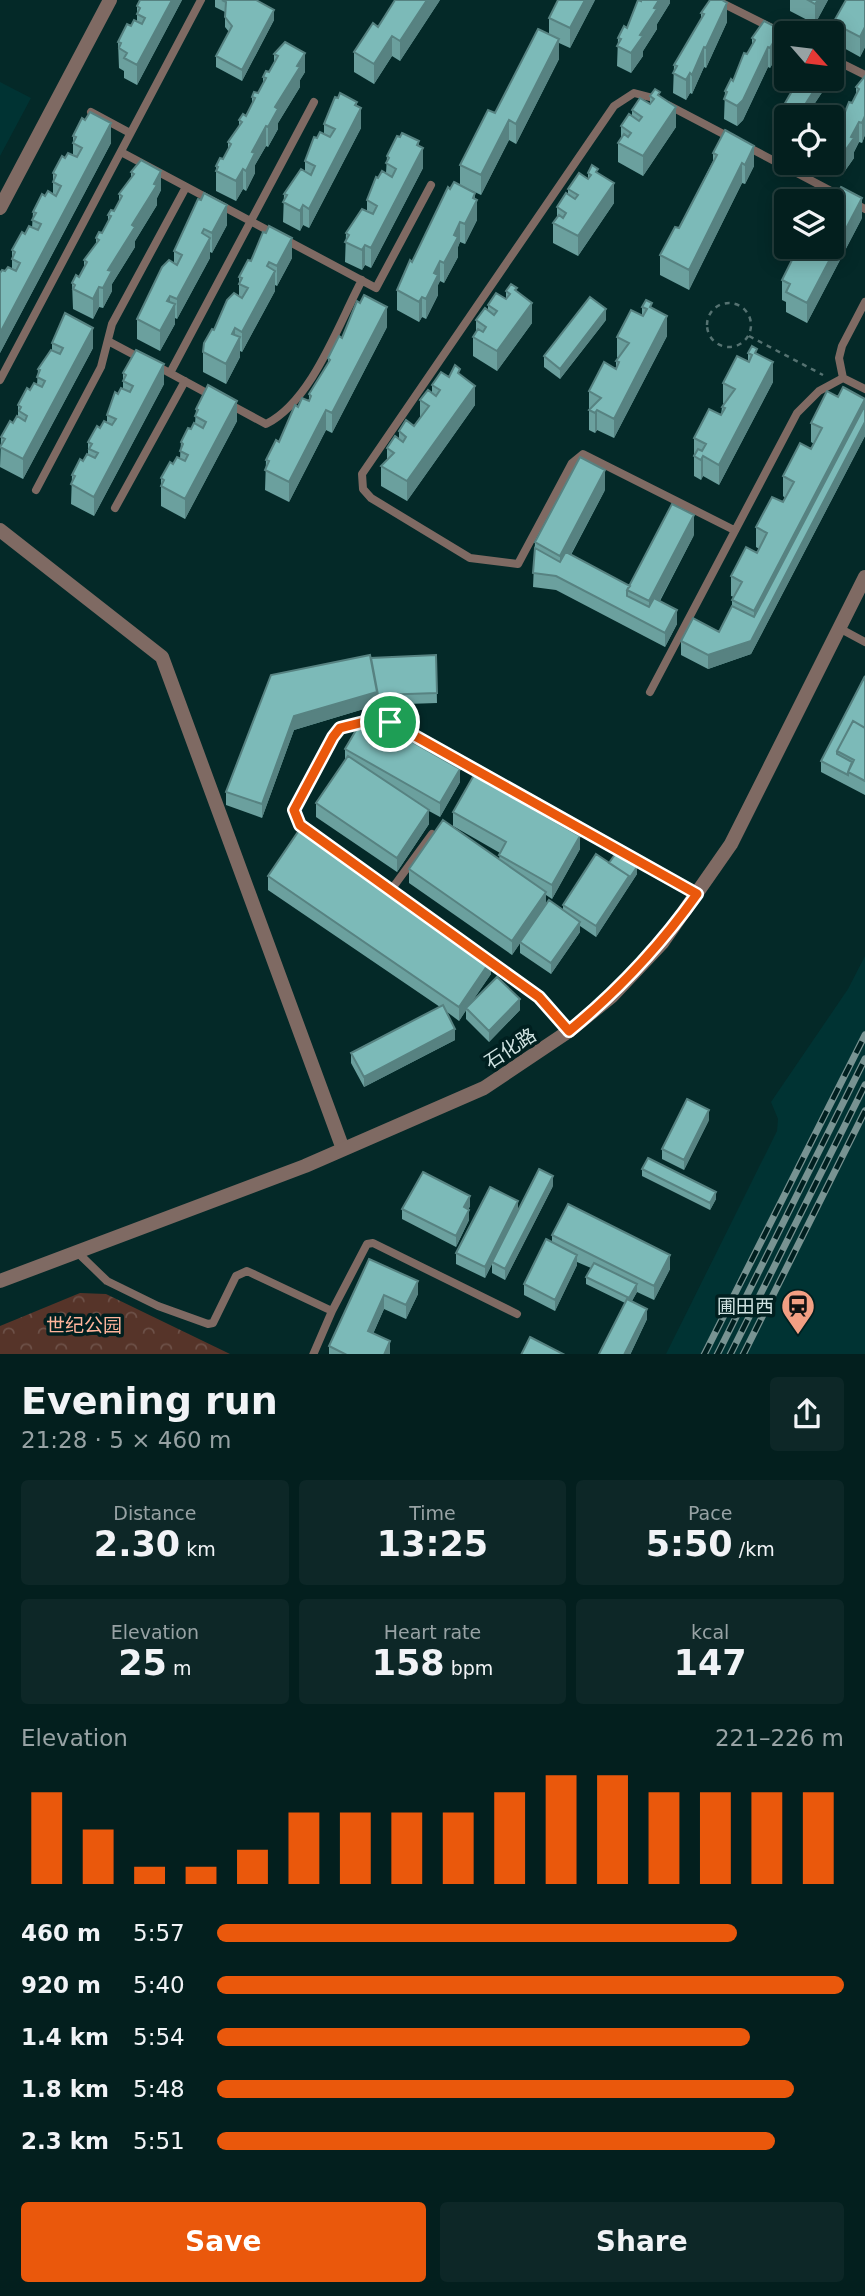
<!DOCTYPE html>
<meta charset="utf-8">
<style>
body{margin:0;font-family:"DejaVu Sans","Noto Sans SC",sans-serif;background:#0d2727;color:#f1f3f6;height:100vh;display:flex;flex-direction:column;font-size:26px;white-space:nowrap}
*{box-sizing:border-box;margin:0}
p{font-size:23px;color:#97a2a4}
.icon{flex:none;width:38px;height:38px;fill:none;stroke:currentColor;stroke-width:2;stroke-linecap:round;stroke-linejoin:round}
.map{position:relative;height:1354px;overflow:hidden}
.sheet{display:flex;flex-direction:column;background:#031f1e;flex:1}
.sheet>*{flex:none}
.needle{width:46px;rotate:118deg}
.buttons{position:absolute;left:774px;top:21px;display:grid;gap:14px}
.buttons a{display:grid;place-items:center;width:70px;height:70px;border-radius:7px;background:#031f1e;box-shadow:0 4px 18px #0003,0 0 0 2px #243d3c;font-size:35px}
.pin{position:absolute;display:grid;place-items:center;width:60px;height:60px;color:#fff;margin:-30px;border:4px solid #fff;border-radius:50%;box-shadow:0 2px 7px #0007}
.round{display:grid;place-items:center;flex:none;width:74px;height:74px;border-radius:7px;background:#0d2727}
.headline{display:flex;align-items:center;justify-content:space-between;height:119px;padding:0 21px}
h1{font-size:38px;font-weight:700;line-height:52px}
.figures{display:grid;grid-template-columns:repeat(3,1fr);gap:10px;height:119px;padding:7px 21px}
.figures div{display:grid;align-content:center;border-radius:7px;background:#0d2727;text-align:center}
.figures b{font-size:35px;font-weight:700}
.figures small{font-size:19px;font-weight:400}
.figures p{font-size:19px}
.chart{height:196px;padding:14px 21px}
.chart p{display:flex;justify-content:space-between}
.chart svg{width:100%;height:126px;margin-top:7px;stroke:#ea580c;stroke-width:6}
.action{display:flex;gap:14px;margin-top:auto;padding:14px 21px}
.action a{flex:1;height:80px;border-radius:7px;background:#ea580c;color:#fff;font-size:28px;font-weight:700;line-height:80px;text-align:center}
.action a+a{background:#0d2727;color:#f1f3f6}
ul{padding:0 21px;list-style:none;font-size:23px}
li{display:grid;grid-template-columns:112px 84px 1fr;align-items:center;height:52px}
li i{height:18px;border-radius:9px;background:#ea580c}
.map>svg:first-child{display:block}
</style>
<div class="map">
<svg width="865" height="1355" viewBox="0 0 865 1355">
<defs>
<pattern id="forest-crowns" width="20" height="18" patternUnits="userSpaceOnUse" patternTransform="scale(1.75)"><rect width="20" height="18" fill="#563429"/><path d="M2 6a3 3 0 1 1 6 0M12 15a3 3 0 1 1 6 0" fill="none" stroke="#6d5148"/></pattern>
</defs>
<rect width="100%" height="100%" fill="#042928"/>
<path fill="#033" d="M0,82L31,98L0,156Z
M865,956V1354H666L777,1131L778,1119L771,1102L848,989Z"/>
<path fill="url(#forest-crowns)" d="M80,1293L106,1294L230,1354H0V1326Z"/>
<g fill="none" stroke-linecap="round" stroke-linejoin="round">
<path stroke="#557271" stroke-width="2.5" stroke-dasharray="5 5" stroke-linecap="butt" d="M707 325a22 22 0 1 1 44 0a22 22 0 1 1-44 0Z
M749,336L823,375"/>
<path stroke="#7f6a63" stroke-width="8" d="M716,0L786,35
M831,58L865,75
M657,99L634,93L614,106L362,474L363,489L371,498L470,558L518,564L572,463L583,454L734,530
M668,105L731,138
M91,112L130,133
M746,146L865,209
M121,152L376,288L431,185
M865,302L842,346L839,358L843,378L865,389
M108,341L140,358
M155,365L214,397
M170,373L314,102
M0,380L201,0
M229,404L266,424C312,401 338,325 362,280
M36,490L101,367L112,324L186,187
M115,508L185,381
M839,628L865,642
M650,692L797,413L819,391L843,378
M391,890L432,834
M447,930L300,825L294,810L340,728L376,719L390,722L697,894
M483,956L539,997L569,1031
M77,1252L107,1281L158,1306L208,1324L213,1323L236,1276L247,1271L332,1311
M313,1355L332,1311L367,1244L373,1243L517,1314"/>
<path stroke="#7f6a63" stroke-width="14" d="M0,208L110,0
M0,530L162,657L343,1149"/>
<path stroke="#7f6a63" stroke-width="14" d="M0,1281L305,1166L484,1088L569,1031L612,996L662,943L731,844L865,577"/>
<g stroke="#789392" stroke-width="7">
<path id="rail" d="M704,1355L865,1035
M717,1355L865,1059
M730,1355L865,1085
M743,1355L865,1111"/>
</g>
<use href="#rail" stroke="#001f1f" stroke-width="4.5" stroke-dasharray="13" stroke-linecap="butt"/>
</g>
<path fill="#6ba09e" d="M182,0L137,85L124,78V71L119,68L118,42L137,21V6Z
M215,0H256L274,20L242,81L216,67V56L229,32L225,27V12L215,7Z
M440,0L400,61L392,56L374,84L354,72V52L378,27Z
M595,0L570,48L559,43V59L516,144L509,140L481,195L460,185V165L549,34V18Z
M670,0V3L657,24V29L643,51V56L631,73L617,66L618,38L627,28L641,1Z
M790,0H828L815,24L790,11Z
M865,0V47L860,57L833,42V23Z
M701,13L727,22L706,68L704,67L692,94L690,93L686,100L673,93L674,65L701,19Z
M752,38L778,48L777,56L770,68L768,67L743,120L737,126L724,119L725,91L733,81L747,54L752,46Z
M274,54L305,72L300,80V87L278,123V129L268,147L266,146L255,165V173L246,191L243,189L236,201L216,191V166L223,159L228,149V142L239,126V120L246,116L252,104V97L258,93L263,84V77L269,72L274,62Z
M865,76V135L862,143L859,142L854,152V158L842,175L828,168V163H831V136L838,130L856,95V87Z
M829,79V82L815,103V108L786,117V150L776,145L777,117Z
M650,96L660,97L676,127L643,176L618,162V143L621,139V126L632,116V110L650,104Z
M357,106L361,128L309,228L303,225L300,231L283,222L284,194L305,172V161L317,138L324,134V124Z
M73,136L111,143L0,353L5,271L12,269V250L25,234L32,228L33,212L45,196L53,194V173L65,158L73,155Z
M419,146L423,168L371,268L365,265L362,270L345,262L346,233L367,211V200L378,178L386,173L387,156Z
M713,153L754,166L745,184L742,183L689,290L660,275V255L679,228L713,161Z
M131,172L161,190L157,198V205L135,241V247L112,284V291L103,308L99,307L93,319L73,309L72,283L79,277L84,268V260L96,244V238L102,233L108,222V215L114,211L119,202V194L131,178Z
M588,173H598L614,203L578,256L553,243V223L557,218V207L568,194V189L588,179Z
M198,199L227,225L212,253L210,252V258L177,319L175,318V324L160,351L137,339V319L174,263V251Z
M475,200L477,220L465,244L460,242L458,247V257L444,283L440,281L438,285V295L426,319L422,317L419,322L397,310V290L412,262Z
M862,218L807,323L786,312V302L782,300V280Z
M266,233L292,258L277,286L275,285V291L242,352L240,351V357L226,384L203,372V352L214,330L239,296V277L251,261Z
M506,291L517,292L532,323L497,371L473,356V337L476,332V320L488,311V305L506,299Z
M642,307L652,308L667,336L614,438L597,430L595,433L589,430V391L616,368V361L618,358L617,357V337L642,316Z
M606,320L560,379L544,367V356Z
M387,327L332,433L326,430L289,502L265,490L266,460L279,442L298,407L309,401V394L328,364V358L342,338Z
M52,343L93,348L23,479L0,467L1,437L18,417V405L30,390L37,385L38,369L52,351Z
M748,353L757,354L773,382L719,485L703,476L701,480L694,476V438L721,415L722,407L724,404L723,403V383L748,362Z
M123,373L164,384L94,516L71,504L72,475L88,455V442L100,428L107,422V415L118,394L123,388Z
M460,375L475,405L407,501L381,486V466L387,461V448L399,438V431L414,426L420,417V400L432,393V385L449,377Z
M838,397L865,399V436L751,654L708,669L681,655V641L719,632L732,606V600L734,597L731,596V576L757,553L759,549L756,547V527L783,502L785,498L783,496V476L811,449L814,444L811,442V423Z
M196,409L237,421L185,519L161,506V478L173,464L180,458L181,442L195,424Z
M605,490L571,555L630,586L694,535L660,601L677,624L665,647L556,590L533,587L535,542Z
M436,655L437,703L377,705L294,730L262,818L226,805V792L271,675L371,658Z
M865,676V795L821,772V761Z
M345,749L460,782L440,817L429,811V824L397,872L316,817V803L345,760Z
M453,812L580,849L552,899L546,895V905L563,910V905L609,863L637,874L596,937L580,926V932L551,974L520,953V943L512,955L409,883V869L499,859L500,853L453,826Z
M268,876L491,974L470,1004L520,1010L489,1042L466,1019V1010L459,1021L447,1012L455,1040L364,1087L351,1063V1053L440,1007L268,890Z
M709,1120L684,1170L662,1159V1149Z
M642,1169L716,1199L710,1210L642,1176Z
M553,1186L505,1280L492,1273V1264L485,1278L456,1264V1253Z
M470,1206L468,1210L469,1220L456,1247L402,1219V1209Z
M552,1235L670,1269L654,1300L637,1292L632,1301L647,1319L630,1355H599L625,1303L586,1284V1277L591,1268L577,1262V1265L555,1311L524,1295V1284L552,1242Z
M369,1259L418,1294L406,1319L384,1309L373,1334L390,1355H329V1346Z"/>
<path fill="#578281" d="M172,0H182L137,85V65Z
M427,0H440L400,61V41Z
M585,0H595L570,48V28Z
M659,0H670V3L657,24V29L643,51V56L631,73V53Z
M818,0H828L815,24V4Z
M727,3V22L706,68V48Z
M274,10V20L242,81V70Z
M865,27V47L860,57V37Z
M778,28L777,56L770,68V48Z
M392,36V56L374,84V64Z
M559,39V59L516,144V124Z
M704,47V67L692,94V75Z
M768,47V67L743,120L737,126V106Z
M305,53V72L300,80V87L278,123V129L268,147V127L275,107Z
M690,73V93L686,100V80Z
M818,79H829V82L815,103V108L810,117H799V114Z
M357,102V117L361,108V128L309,228V209Z
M676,107V127L643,176V156Z
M865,116V135L862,143V123Z
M509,120V140L481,195V175Z
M859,122V142L854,152V158L842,175V155Z
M111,123V143L0,353V333Z
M266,126V146L255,165V173L246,191V171L252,152Z
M419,141V156L423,148V168L371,268V248Z
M754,146V166L745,184V165Z
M742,163V183L689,290V270Z
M243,169V189L236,201V181Z
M161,171V190L157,198V205L135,241V247L112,284V291L103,308V288L108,270Z
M614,183V203L578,256V236Z
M475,193V204L477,200V220L465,244V224Z
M862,198V218L807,323V303Z
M227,205V225L212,253V233Z
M303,205V225L300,231V211Z
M460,222V242L458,247V257L444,283V263L454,235Z
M210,238V258L177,319V299Z
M292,238V258L277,286V266Z
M365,245V265L362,270V250Z
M440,261V281L438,285V295L426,319V299L434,273Z
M275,271V291L242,352V332Z
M99,287V307L93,319V299Z
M170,296V313L175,304V324L160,351V331L167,301Z
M422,297V317L419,322V302Z
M532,303V323L497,371V351Z
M387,307V327L332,433V413Z
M606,309V320L560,379V369Z
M667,316V336L614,438V419Z
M93,328V348L23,479V459Z
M235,328V346L240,337V357L226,384V364L232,334Z
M773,362V382L719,485V465Z
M164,364V384L94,516V497Z
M475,386V405L407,501V481Z
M865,399V418L754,631V611Z
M237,401V421L185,519V499Z
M326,410V430L289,502V482Z
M597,410V430L595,433V413Z
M865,422V436L751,654L708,669V655L751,641Z
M703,456V476L701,480V460Z
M605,470V490L560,575V556Z
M694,515V535L649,621V601Z
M677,610V624L665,647V633Z
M377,692V705L294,730L262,818V804L294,716Z
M460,769V782L440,817V803Z
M429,810V824L397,872V858Z
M580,836V849L552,899V885Z
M637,867V874L596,937V926L629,876Z
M546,892V906L512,955V941Z
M580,922V932L551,974V963Z
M491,960V974L459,1021V1007Z
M520,999V1010L489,1042V1031Z
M455,1029V1040L364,1087V1077Z
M709,1110V1120L684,1170V1160Z
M553,1176V1186L505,1280V1269Z
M716,1192V1199L710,1210V1203Z
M470,1196V1206L464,1218V1207Z
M518,1201V1212L485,1278V1267Z
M469,1210V1220L456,1247V1236Z
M577,1255V1265L555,1311V1300Z
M670,1255V1269L654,1300V1286Z
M418,1281V1294L406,1319V1305Z
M637,1284V1292L629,1306V1298Z
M384,1295V1309L368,1345V1331Z
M647,1309V1319L630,1355H624Z
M390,1341V1355H384Z"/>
<path fill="#7cbab8" stroke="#578281" stroke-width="2" d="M140,0H172L137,65L124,58L127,53L119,48L121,43L118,42L127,24L131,26L134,20L142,24L145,18L137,14L140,8L137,6Z
M222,0H256L274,10L242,70L216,56L232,26L225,17L226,2Z
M395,0H427L400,41L392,36L374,64L354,52L373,23L378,27Z
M558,0H585L570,28L549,18Z
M638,0L641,1V0H659L654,8L657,9L640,35L643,36L631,53L617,46L621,39L618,38L624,26L627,28Z
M710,0H722L727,3L706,48L704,47L692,75L690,73L686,80L673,73L677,66L674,65L704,14L701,13Z
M808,0H818L815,4Z
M846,0H865V27L860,37L833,23Z
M764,21L778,28L777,36L770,48L768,47L743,100L737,106L724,99L727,92L725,91L731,79L733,81L744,53L747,54L755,40L752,38Z
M538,29L559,39L516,124L509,120L481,175L460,165L488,110L495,113Z
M285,42L305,53L297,66L300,67L275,107L278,109L268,127L266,126L252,152L255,153L246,171L243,169L236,181L216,171L218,167L216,166L220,158L223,159L231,144L228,142L242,122L239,120L243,114L246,116L255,98L252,97L254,92L258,93L266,78L263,77L266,71L269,72L278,56L274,54Z
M865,76V116L862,123L859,122L851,137L854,138L842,155L831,150V136L835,128L838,130L849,102L852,103L859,89L856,87Z
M799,79H818L813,87L815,89L799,114L801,115L800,117H786V130L776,125L780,119L777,117Z
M655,89L660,92L658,95L676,107L643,156L618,143L624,134L628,137L631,133L621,126L629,114L639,121L642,117L632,110L640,98L650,104L654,99L650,96Z
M340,93L357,102L355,105L361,108L309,209L303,205L300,211L283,202L287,195L284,194L301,169L311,175L315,166L305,161L314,137L317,138L320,132L330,137L335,129L324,124L335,97L338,98Z
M90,112L111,123L0,333V273L2,270L5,271L8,267L16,271L20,263L12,259L15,252L12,250L22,232L25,234L29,226L38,230L41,224L32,220L36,213L33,212L42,194L45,196L48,191L56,196L61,186L53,182L56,175L53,173L62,156L65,158L68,153L77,157L82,148L73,143L76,137L73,136L82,118L85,120Z
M725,130L754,146L745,165L742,163L689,270L660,255L675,227L679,228L717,155L713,153Z
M402,133L419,141L417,145L423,148L371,248L365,245L362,250L345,242L349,235L346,233L362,209L373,214L377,206L367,200L376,177L378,178L382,171L392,177L396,169L386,163L389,158L387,156L397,136L400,137Z
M141,160L161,171L154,184L157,185L132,225L135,227L108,270L112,271L103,288L99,287L93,299L73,289L75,285L72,283L76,275L79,277L87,262L84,260L99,240L96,238L99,232L102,233L111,216L108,215L111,210L114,211L122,196L119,194L134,174L131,172Z
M592,165L598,169L596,172L614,183L578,236L553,223L559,215L563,218L566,213L557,207L566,193L575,199L578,195L568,189L579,173L588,179L591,175L588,173Z
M454,182L475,193L473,198L477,200L465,224L460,222L454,235L458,237L444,263L440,261L434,273L438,275L426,299L422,297L419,302L397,290L410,260L412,262L448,187L450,189Z
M841,187L862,198L807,303L786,292L790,284L782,280L798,248L807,252L810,247H831V201H823L827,194L835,198Z
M204,193L227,205L212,233L204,229L202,233L210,238L177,299L170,296L167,301L175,304L160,331L137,319L162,267L169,260L177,265L182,255L174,251L198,199L201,200Z
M269,226L292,238L277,266L269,262L267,266L275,271L242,332L235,328L232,334L240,337L226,364L203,352L204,343L212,329L214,330L227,300L234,293L242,298L248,288L239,284L242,278L239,277L248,260L251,261L263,232L266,233Z
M511,284L517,288L515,290L532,303L497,351L473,337L478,329L483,332L486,327L476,320L485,308L494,315L497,311L488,305L496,293L506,299L510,294L506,291Z
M364,295L387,307L332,413L326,410L289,482L265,470L269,461L266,460L276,440L279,442L295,405L298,407L302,398L309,401L311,396L309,394L330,360L328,358L339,336L342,338L357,301L360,303Z
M590,297L606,309L560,369L544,356Z
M646,300L652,303L650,307L667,316L614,419L597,410L595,413L589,410L601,398L589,391L604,362L616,369L619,362L616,361L629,343L617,337L631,310L643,316L647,309L642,307Z
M65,313L93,328L23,459L0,447L5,439L1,437L10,421L13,423L17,416L25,421L27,416L19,411L21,407L18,405L27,388L30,390L34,383L42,387L45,381L37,377L40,370L38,369L51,350L60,354L63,348L52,343Z
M752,346L757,349L755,353L773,362L719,465L703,456L701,460L694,456L698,449L702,451L706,444L694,438L709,409L721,415L725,408L722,407L735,389L723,383L737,356L749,362L752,355L748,353Z
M136,350L164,364L94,497L71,484L75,476L72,475L80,459L83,461L87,454L95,458L98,453L89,449L92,444L88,442L97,426L100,428L104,421L112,425L116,419L107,415L115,392L118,394L121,388L130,392L133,386L123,381L126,375L123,373Z
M455,365L460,369L458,373L475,386L407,481L381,466L394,453L387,448L395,436L403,442L406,437L399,431L406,420L414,426L429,406L420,400L428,390L436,396L440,390L432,385L441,372L449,377Z
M208,385L237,401L185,499L161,486L164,480L161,478L170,462L173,464L177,457L185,461L188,455L180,451L183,444L181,442L188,428L191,429L194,423L203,428L206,422L195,416L198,410L196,409Z
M843,387L865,399L754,611L732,600L742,582L731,576L746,547L757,553L767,533L756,527L772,497L783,502L794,482L783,476L800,443L811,449L822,428L811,423L827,391L838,397Z
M865,405V422L751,641L708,655L681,641L693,618L719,632L732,606L754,617Z
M580,457L605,470L560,556L535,542Z
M672,504L694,515L649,601L627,590Z
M535,548L560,562L565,553H568L630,586L627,590V596L649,607L654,598L677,610L665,633L556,576L533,573Z
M370,655L377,692L294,716L262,804L226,792L271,675Z
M436,655L437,693L378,695L371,658Z
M865,676V728L853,721L837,751V754L852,762L848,772V775L821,761Z
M365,715L460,769L440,803L345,749Z
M853,721L865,728V781L848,772L854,760L837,751Z
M348,756L429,810L397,858L316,803Z
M474,775L580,836L552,885L499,855L506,842L453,812Z
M443,820L546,892L512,941L409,869Z
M300,829L491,960L459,1007L268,876Z
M616,853L637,867L629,879V876L609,863Z
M596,854L629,876L596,926L563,905Z
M549,900L580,922L551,963L520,942Z
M497,977L520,999L489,1031L466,1008Z
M443,1005L455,1029L364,1077L351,1053Z
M687,1099L709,1110L684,1160L662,1149Z
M648,1158L716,1192L710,1203L642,1169Z
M539,1169L553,1176L505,1269L492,1262Z
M423,1172L470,1196L464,1207L469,1210L456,1236L402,1209Z
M490,1187L518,1201L485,1267L456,1253Z
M568,1204L670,1255L654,1286L552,1235Z
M546,1239L577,1255L555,1300L524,1284Z
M369,1259L418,1281L406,1305L384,1295L368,1331L390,1341L384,1355H347L329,1346Z
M594,1263L637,1284L629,1298L586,1277Z
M627,1299L647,1309L624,1355H600L599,1354Z
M530,1337L565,1355H521Z"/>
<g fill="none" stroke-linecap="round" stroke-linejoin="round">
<g stroke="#fff" stroke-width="14">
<path id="route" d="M376,719L390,722L697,894C660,946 619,990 569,1031L539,997L300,825L294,810L333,737L340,728Z"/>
</g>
<use href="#route" stroke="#ea580c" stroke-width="9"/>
</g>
<defs>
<g id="station-pin" transform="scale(1.75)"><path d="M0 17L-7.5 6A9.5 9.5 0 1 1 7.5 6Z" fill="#f39f83" stroke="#001f1f"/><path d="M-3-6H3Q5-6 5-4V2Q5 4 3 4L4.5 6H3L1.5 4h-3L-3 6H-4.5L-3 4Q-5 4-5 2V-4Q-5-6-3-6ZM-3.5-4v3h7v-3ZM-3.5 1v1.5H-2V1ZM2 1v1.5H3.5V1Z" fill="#111"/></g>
</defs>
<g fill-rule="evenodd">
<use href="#station-pin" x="798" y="1306"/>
</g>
<g text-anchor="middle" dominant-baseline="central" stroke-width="7" stroke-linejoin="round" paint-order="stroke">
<g font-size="19" fill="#d0e3e2" stroke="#001f1f">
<text transform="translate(510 1048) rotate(-33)">石化路</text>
</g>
<g font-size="19" fill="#d0e3e2" stroke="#001f1f" text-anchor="end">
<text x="774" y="1306">圃田西</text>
</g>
<g font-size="19" fill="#ffb59c" stroke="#001f1f">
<text x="84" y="1325">世纪公园</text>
</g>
</g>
</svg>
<div class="buttons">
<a><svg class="needle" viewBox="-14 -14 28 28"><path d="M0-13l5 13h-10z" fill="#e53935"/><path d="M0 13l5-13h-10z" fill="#97a2a4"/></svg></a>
<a><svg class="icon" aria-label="locate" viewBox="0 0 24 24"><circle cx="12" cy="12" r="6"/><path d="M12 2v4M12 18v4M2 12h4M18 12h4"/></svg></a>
<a><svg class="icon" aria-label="layers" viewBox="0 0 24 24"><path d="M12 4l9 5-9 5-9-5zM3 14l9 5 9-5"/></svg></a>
</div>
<div class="pin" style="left:390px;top:722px;background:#1e9e55"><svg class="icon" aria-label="arrive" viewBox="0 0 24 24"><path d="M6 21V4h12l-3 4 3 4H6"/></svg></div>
</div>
<section class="sheet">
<div class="headline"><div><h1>Evening run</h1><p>21:28 · 5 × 460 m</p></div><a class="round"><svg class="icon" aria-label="share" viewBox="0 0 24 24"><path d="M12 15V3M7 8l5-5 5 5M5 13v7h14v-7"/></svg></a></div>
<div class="figures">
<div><p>Distance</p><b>2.30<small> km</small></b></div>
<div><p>Time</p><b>13:25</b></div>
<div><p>Pace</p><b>5:50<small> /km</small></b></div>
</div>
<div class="figures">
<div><p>Elevation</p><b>25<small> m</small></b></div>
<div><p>Heart rate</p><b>158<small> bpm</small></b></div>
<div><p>kcal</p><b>147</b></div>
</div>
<div class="chart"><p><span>Elevation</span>221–226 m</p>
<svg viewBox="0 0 160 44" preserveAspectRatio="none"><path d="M5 44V12M15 44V25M25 44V38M35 44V38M45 44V32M55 44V19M65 44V19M75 44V19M85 44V19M95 44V12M105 44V6M115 44V6M125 44V12M135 44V12M145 44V12M155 44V12"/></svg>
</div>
<ul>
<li><b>460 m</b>5:57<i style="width:83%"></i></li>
<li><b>920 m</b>5:40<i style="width:100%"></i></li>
<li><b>1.4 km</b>5:54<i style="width:85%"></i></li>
<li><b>1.8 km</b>5:48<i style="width:92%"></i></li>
<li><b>2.3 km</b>5:51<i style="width:89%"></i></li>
</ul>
<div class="action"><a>Save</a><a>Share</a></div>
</section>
